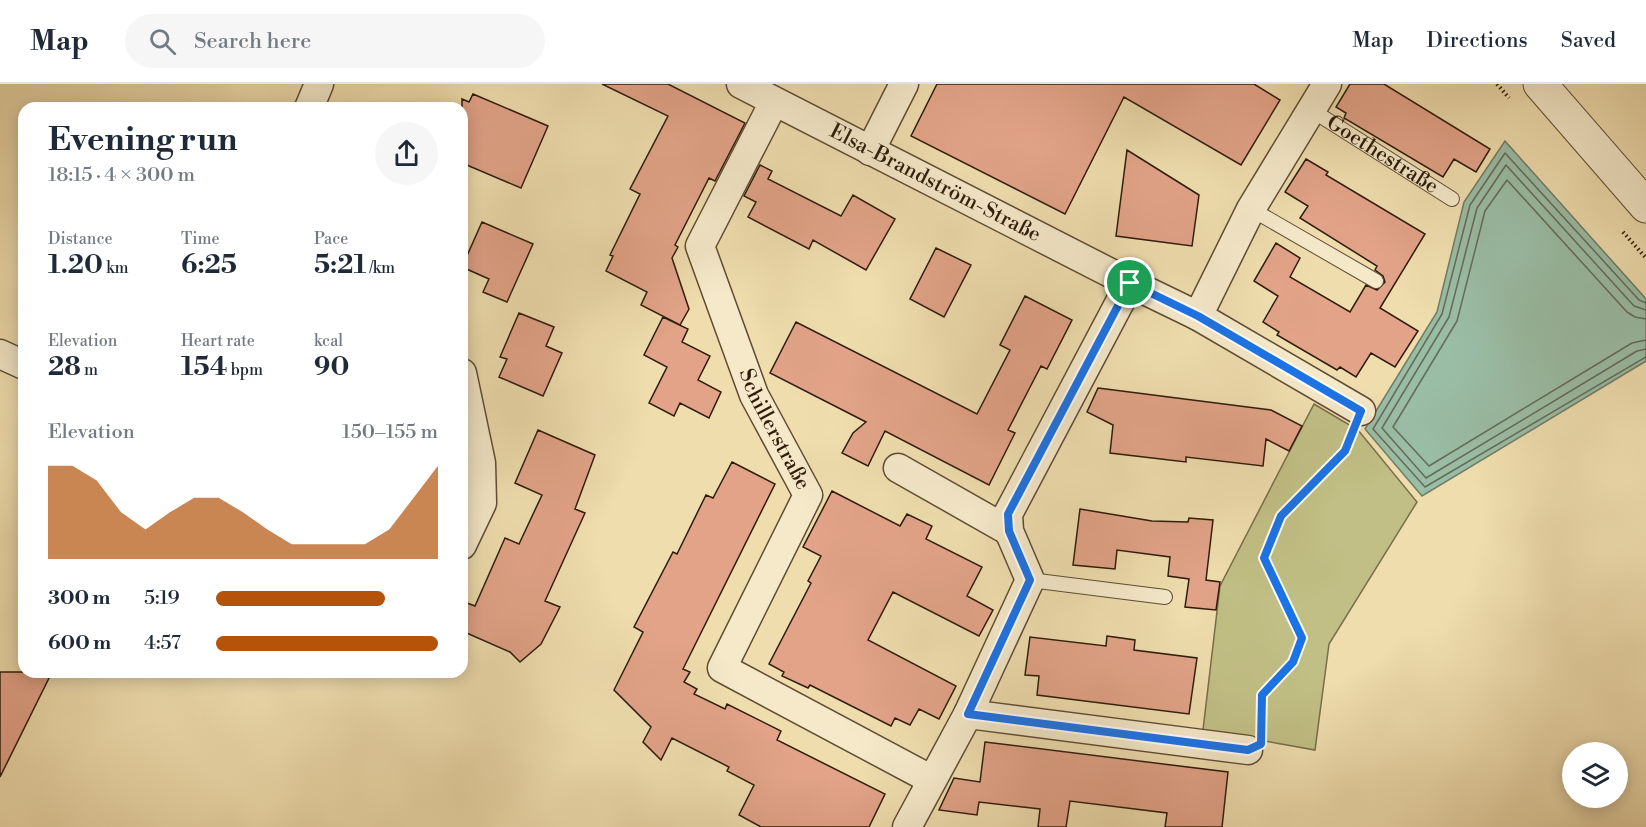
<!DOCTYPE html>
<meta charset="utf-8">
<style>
body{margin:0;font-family:"Libre Bodoni",serif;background:#f6f6f7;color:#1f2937;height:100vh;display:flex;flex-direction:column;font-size:22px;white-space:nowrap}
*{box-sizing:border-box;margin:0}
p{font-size:20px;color:#747a83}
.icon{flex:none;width:33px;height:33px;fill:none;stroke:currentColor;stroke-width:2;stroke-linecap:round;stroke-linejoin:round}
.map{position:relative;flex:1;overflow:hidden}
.panel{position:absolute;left:18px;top:18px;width:450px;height:576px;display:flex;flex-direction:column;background:#fff;border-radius:18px;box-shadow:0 3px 15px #0003}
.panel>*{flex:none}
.buttons{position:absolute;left:1562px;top:658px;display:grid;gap:12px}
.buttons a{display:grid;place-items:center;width:66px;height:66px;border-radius:50%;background:#fff;box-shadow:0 3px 15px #0003;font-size:30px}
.pin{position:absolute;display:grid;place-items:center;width:51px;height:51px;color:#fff;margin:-26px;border:3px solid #fff;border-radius:50%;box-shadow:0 2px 6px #0007}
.round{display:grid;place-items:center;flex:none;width:63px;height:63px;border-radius:32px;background:#f6f6f7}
.headline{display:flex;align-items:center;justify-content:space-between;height:102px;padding:0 30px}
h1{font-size:33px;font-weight:700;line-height:45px}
.figures{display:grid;grid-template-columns:repeat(3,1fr);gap:9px;height:102px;padding:6px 30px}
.figures div{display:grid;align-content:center}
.figures b{font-size:26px;font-weight:700}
.figures small{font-size:16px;font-weight:400}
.figures p{font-size:16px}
.chart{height:168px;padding:12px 30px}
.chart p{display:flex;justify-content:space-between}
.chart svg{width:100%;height:108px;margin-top:6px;fill:#b45309;opacity:.7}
ul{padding:0 30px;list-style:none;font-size:20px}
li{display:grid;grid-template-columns:96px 72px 1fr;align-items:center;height:45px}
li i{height:15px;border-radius:8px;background:#b45309}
header{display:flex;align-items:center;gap:36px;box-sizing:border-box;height:84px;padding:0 30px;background:#fff;border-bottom:2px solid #e0e1e3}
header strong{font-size:28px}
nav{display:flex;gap:33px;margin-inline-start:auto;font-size:21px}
.search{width:420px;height:54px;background:#f6f6f7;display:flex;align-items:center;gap:15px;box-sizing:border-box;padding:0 21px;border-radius:33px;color:#747a83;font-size:22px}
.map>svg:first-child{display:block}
</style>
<header>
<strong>Map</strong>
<div class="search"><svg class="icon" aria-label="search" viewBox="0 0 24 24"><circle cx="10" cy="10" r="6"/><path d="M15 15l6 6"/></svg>Search here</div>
<nav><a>Map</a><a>Directions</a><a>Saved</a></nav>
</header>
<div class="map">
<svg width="1646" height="743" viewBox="0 0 1646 743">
<rect width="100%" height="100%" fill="#efddae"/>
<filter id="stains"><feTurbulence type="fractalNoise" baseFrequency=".00333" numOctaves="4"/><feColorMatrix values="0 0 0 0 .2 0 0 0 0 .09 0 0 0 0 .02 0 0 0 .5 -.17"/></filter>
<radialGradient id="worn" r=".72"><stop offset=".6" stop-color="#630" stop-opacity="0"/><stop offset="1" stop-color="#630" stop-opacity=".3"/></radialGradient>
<path fill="#c1bf85" stroke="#786e48" stroke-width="1.5" d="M1314,320L1358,346L1417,418L1329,560L1315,666L1203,646L1220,502Z"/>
<path fill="#9abda6" stroke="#6f7d68" stroke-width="1.5" d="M1505,57L1646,215V277L1422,412L1365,345L1437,228L1464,118Z"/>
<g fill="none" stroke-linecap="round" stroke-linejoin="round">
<path stroke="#646c58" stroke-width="1.5" d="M1646,219L1639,216L1505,69L1470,121L1442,230L1373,345L1425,403L1646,273
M1646,226L1634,222L1506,81L1477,124L1449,233L1382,344L1426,394L1637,267L1646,265
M1646,235L1635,233L1627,228L1507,96L1485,127L1457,237L1393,343L1429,382L1632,259L1646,256"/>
</g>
<path fill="#e2a388" stroke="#2e1c0a" stroke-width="1.5" d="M602,0H668L745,39L715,97L709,94L675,161L678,163L672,174L689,225L680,241L641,221L647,208L606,187L613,172L610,171L640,110L630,105L668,32Z
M937,0H1254L1280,16L1241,81L1124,13L1065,130L911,52Z
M1350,0H1384L1490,65L1476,88L1454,75L1443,93L1344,34L1346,29L1336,23Z
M473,10L548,42L521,104L462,79V15L469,18Z
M1127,66L1199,111L1192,162L1116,152Z
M1306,75L1328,88L1326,91L1425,150L1380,224L1418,247L1395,283L1371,269L1356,293L1340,283L1337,286L1277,251L1279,248L1263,238L1278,212L1254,197L1276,159L1300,174L1290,193L1350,228L1366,201L1377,206L1385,198L1383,192L1375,186L1377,182L1300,134L1308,122L1285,108Z
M760,81L772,87L768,95L841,132L853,111L895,135L866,186L813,156L809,165L748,133L756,118L744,112Z
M482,138L533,160L507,218L483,208L489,195L462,183Z
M936,164L971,181L944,233L910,215Z
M1025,212L1072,236L1047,285L1041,282L1008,346L1015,349L989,401L885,347L868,382L842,369L853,349L866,338L770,289L796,238L977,330L1010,266L1000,261Z
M519,229L554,243L546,262L562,269L543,312L499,293L507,275L500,273Z
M663,233L688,245L682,258L710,272L698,296L721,308L709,334L680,319L674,332L649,319L667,283L644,271Z
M1098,304L1271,326L1302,342L1289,367L1266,355L1263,382L1186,373V378L1110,369L1113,341L1087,328Z
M538,346L595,371L575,425L585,429L545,517L560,523L541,560L520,578L510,568L462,547V517L475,522L505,454L519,460L542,411L515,399Z
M732,378L775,400L683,585L690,588L684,598L697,605L694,610L725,625L727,620L781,647L777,656L885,710L869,743H761L739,731L754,701L727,687L729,683L672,654L661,676L643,658L651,643L614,606L643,548L634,543L673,468L677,470L706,411L713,414Z
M832,407L900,442L907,430L932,442L926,455L982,483L967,512L993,526L979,552L893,508L868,556L956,602L939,635L919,625L910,641L895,634L891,642L810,601L808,604L782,592L784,588L769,580L811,499L808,497L821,472L803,463Z
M1080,425L1152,437L1188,438L1189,434L1213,436L1206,496L1220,498L1216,526L1185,523L1189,495L1168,492L1170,473L1117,466L1115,485L1073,481Z
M1107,552L1135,556L1134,566L1197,574L1189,630L1037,611L1039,592L1025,591L1030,553L1106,562Z
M0,588H52L0,693Z
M985,658L1228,688L1222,743H1165L1167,729L1070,717L1066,743H1038L1040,725L979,718L977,731L939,726L954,694L980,698Z"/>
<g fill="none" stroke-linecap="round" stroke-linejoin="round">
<g stroke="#5e4c33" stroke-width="16">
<g id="service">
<path id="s1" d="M1313,27L1452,115"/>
<path d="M1251,125L1376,197"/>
<path d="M1030,496L1165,513"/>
</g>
</g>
<g stroke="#5e4c33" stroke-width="31">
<g id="minor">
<path id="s2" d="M741,0L1130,199"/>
<path id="s3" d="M774,18L700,162L754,311L808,411L722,584L932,696"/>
<path d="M309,24L319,0"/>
<path d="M870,67L904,0"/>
<path d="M1198,232L1361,327"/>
<path d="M0,270L24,281"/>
<path d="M462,289L481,379L482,419L462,461"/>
<path d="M898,384L1009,447"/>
<path d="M968,630L1248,666"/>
<path d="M907,743L968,630L1030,496L1009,447L1008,430L1130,199L1198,232L1251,125L1327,0"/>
</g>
</g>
<g stroke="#5e4c33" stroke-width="35">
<path id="tertiary" d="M1540,0L1646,122"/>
</g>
<path stroke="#2e1c0a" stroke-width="4" stroke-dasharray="1.5 3" stroke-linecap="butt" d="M1497,0L1509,14
M1623,148L1646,174
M1262,640V611L1293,578L1302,554L1264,474L1281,432L1345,367L1350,356"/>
<use href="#service" stroke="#f5e9ca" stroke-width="14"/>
<use href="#minor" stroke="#f5e9ca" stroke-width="28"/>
<use href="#tertiary" stroke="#f5e9ca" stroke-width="33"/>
</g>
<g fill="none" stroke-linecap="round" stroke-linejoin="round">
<g stroke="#fff" stroke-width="12">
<path id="route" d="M1130,199L1198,232L1361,327L1345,367L1281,432L1264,474L1302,554L1293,578L1262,611L1261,660L1248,666L968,630L1030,496L1009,447L1008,430Z"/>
</g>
<use href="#route" stroke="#1a73e8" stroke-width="8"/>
</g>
<g text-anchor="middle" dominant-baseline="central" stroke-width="4.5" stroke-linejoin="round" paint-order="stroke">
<g font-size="21" fill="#2e1c0a" stroke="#f5e9ca">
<text stroke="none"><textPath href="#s1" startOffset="82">Goethestraße</textPath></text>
<text stroke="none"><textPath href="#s2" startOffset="218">Elsa-Brandström-Straße</textPath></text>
<text stroke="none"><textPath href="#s3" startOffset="360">Schillerstraße</textPath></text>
</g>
</g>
<rect width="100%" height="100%" filter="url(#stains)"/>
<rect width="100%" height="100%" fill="url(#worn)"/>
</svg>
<div class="buttons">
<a><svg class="icon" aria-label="layers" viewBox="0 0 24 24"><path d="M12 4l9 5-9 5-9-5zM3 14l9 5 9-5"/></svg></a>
</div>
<div class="pin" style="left:1130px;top:199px;background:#1e9e55"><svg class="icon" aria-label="arrive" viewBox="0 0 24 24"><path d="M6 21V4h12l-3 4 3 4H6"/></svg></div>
<section class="panel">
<div class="headline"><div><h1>Evening run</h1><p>18:15 · 4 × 300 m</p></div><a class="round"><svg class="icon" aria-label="share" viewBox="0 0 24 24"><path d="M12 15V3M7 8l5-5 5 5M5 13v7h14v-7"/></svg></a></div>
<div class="figures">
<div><p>Distance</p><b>1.20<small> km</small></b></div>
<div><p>Time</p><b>6:25</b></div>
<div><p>Pace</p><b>5:21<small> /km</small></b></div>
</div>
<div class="figures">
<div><p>Elevation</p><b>28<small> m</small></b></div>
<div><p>Heart rate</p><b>154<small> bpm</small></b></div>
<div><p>kcal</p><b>90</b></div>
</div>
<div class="chart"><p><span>Elevation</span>150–155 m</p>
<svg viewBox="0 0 160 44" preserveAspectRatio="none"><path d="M0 44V6L10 6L20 12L30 25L40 32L50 25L60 19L70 19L80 25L90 32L100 38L110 38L120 38L130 38L140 32L150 19L160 6V44z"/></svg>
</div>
<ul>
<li><b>300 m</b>5:19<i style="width:76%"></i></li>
<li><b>600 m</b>4:57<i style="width:100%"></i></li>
</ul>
</section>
</div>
